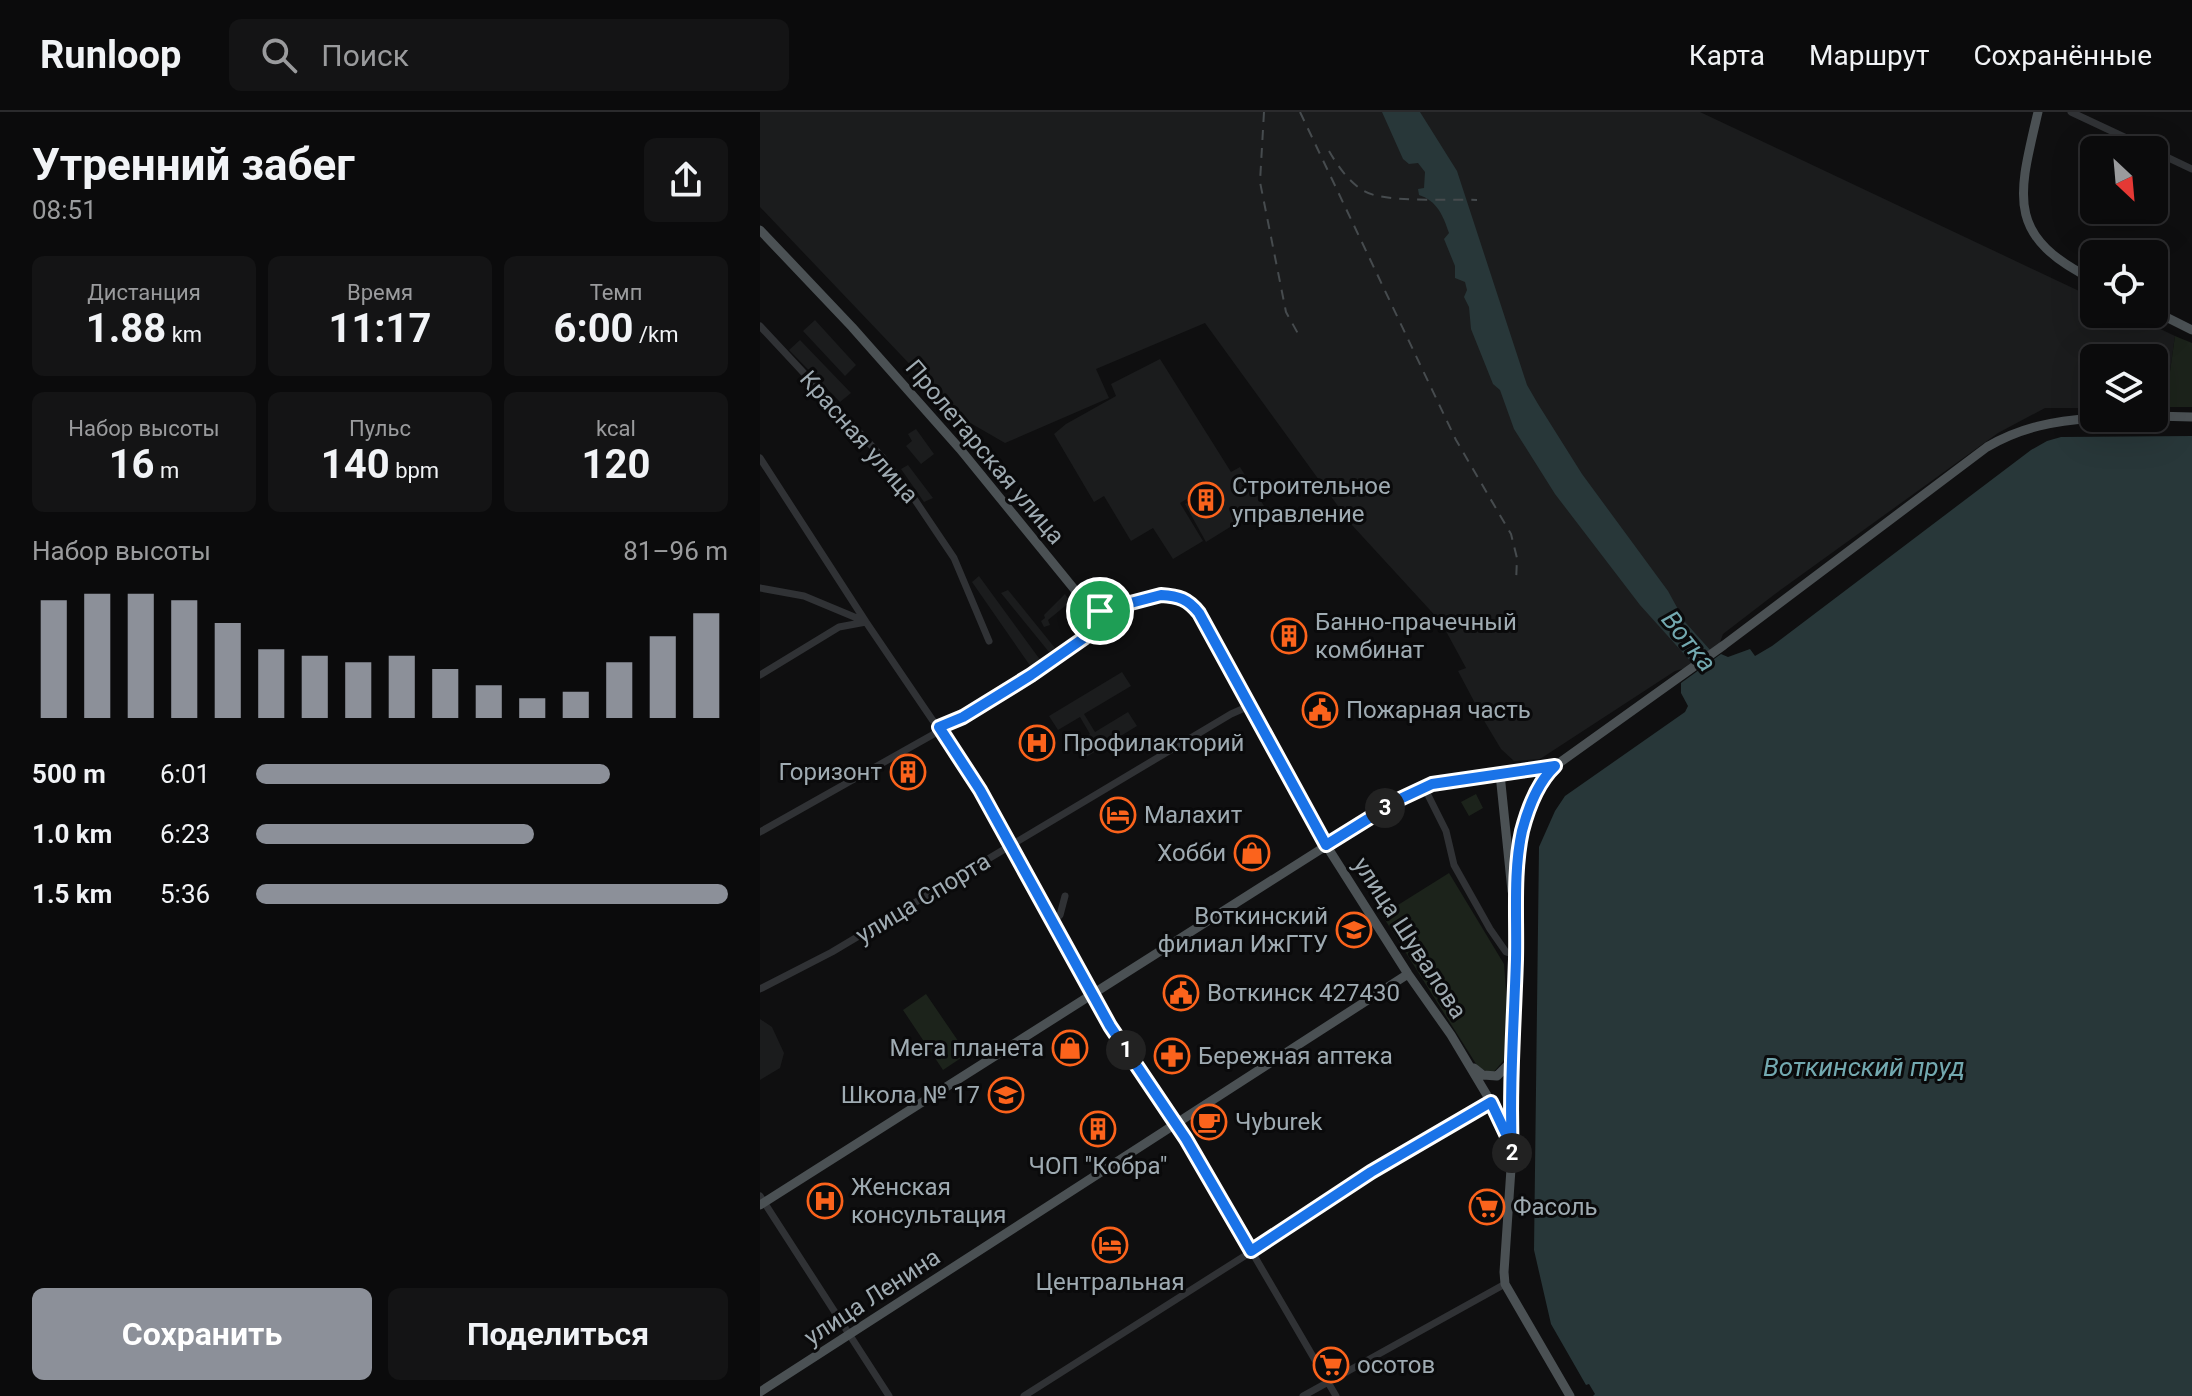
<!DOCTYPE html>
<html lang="ru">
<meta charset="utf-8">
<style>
body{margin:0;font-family:Roboto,sans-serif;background:#141415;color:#f1f3f6;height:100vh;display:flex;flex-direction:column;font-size:30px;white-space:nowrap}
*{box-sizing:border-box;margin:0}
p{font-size:26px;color:#9a9b9d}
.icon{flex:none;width:44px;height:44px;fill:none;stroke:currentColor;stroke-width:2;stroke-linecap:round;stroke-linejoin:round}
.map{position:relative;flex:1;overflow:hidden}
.panel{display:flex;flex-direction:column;background:#0b0b0c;width:760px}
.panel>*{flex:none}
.needle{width:52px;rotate:154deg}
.controls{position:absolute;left:1320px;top:24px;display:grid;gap:16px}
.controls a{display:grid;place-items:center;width:88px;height:88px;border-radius:12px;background:#0b0b0c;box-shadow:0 8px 32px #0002,0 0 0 2px #2b2b2d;font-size:40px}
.pin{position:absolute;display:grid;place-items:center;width:68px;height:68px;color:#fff;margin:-34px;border:4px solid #fff;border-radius:50%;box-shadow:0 2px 8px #0007}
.km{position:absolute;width:40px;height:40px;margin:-20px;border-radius:50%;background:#222;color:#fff;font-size:22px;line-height:40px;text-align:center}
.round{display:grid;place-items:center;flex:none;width:84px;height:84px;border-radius:12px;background:#141415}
.head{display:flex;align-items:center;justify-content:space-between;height:136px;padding:0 32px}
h1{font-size:44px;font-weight:700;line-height:60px}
.stats{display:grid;grid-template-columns:repeat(3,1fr);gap:12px;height:136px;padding:8px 32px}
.stats div{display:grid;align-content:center;border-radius:12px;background:#141415;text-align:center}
.stats b{font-size:40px;font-weight:700}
.stats small{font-size:22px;font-weight:400}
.stats p{font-size:22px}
.chart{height:224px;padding:16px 32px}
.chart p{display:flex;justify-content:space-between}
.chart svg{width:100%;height:144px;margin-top:8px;stroke:#8c9099;stroke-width:6}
.button{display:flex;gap:16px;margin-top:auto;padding:16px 32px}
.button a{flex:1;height:92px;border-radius:12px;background:#8c9099;color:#fff;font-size:32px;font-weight:700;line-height:92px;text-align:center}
.button a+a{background:#141415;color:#f1f3f6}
ul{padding:0 32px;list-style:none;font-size:26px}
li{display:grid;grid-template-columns:128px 96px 1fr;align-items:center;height:60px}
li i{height:20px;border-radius:10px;background:#8c9099}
header{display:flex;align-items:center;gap:48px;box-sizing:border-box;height:112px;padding:0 40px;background:#0b0b0c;border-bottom:2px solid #2b2b2d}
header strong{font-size:38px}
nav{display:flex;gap:44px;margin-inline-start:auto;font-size:28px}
.search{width:560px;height:72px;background:#141415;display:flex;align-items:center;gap:20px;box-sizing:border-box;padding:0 28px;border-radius:12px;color:#9a9b9d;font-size:30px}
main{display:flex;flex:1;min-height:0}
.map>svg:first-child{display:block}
</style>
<header>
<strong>Runloop</strong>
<div class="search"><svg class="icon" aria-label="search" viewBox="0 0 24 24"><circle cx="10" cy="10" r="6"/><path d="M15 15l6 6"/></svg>Поиск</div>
<nav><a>Карта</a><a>Маршрут</a><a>Сохранённые</a></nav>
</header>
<main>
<section class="panel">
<div class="head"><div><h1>Утренний забег</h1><p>08:51</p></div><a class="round"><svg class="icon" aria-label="share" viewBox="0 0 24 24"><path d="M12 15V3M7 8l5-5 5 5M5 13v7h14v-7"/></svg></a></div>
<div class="stats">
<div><p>Дистанция</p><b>1.88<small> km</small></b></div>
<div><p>Время</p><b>11:17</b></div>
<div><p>Темп</p><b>6:00<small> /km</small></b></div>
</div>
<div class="stats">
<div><p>Набор высоты</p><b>16<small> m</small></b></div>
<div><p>Пульс</p><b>140<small> bpm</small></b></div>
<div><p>kcal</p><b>120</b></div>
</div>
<div class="chart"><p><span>Набор высоты</span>81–96 m</p>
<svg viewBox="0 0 160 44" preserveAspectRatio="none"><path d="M5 44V8M15 44V6M25 44V6M35 44V8M45 44V15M55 44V23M65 44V25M75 44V27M85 44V25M95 44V29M105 44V34M115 44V38M125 44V36M135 44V27M145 44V19M155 44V12"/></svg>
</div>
<ul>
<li><b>500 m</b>6:01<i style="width:75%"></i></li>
<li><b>1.0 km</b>6:23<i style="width:59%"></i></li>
<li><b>1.5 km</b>5:36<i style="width:100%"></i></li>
</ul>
<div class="button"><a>Сохранить</a><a>Поделиться</a></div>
</section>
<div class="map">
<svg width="1432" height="1284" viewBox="0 0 1432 1284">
<rect width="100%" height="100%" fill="#0f0f10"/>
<path fill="#1b1c1d" d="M0,0H940L1334,186V202H1369L1415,224L1405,295H1394V246H1334V296H1285L1238,321L1015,482L963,522L959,533L929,555L915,559L780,647L754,649L741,637L726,612L698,559L706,556L681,510L591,412L445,211L336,257L349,286L245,331L200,305L0,95Z
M55,208L96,253L85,264L43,219Z
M40,228L91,281L80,290L29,238Z
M400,247L471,360L480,355L504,394L446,430L425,392L439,384L440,379L420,391L443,429L413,447L393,416L371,429L344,384L334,390L294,322L306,312L356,284L351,272Z
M156,317L174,342L161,352L146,334L152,329L148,322Z
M148,353L173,386L164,390L141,357Z
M219,464L281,549L271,555L212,470Z
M248,478L295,536L289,540L241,481Z
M305,482L310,490L288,508L290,513L284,515L281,509L285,506L284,503Z
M362,560L371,574L324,602L335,620L368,600L377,614L323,647L314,633L330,622L320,605L298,618L289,604Z
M0,907L12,915L24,941L20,956L0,968Z"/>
<path fill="#1c231b" d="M1415,224L1432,231V295H1405Z
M716,682L723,696L709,704L701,690Z
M689,761L744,852L747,891L744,948L732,962L718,955L622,803Z
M166,882L207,942L183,958L143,898Z"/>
<path fill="#283739" d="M622,0H660L697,59L767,273L778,292L822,362L908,479L925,510L951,539L933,552L880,493L795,382L754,317L740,278L733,272L711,217L709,195L704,185L707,178L705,170L695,166V154L684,127L689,121C683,103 677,89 659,83L658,77L664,76L665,60L658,51L649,52L643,47Z
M1432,324V1284H833L835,1282L829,1272L826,1273L791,1212L774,1138L779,735L795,699L805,684L925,600L928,594L921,581V571L961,542L968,545L990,537L995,544L1012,534L1271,338L1287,329L1301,325Z"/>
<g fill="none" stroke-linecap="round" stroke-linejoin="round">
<path stroke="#303235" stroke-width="7" d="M1311,0L1392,38
M1394,39L1432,57
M0,214L123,346L155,388L194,446L229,529
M0,346L106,510L220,678L350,914L426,1027L576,1284
M0,476L44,484L104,509
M0,563L79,515L106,510
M179,615L203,605L271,563L324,526L332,516L340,499
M664,675L686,719L694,753L730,817L746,840L756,843
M0,720L181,618
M292,811L300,803L305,784
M0,877L72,840L471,602L489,594
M0,1084L129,1284
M264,1284L579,1084L611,1060L731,990
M543,1284L745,1172"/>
<path stroke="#4b5154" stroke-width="9" d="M1278,0C1258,85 1245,124 1334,168
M0,118L92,215L200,337L328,494C367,509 406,458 439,501L566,733L648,862L691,923L731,990L748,1027
M1394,199L1432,218
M1394,304L1432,305
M740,662L752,779
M714,956L723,963L737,964L748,953L751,946
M0,1093L640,687L678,671L795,654
M0,1280L648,862
M810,1284L745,1172L744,1160L752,1042L749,990L754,939L756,810L760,732L766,705L777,678L786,663L795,654L964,533L1227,335C1261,315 1294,309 1334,306"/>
<path stroke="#464b4e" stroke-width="2" stroke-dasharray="10 8" stroke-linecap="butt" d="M504,0L500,70L526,200L541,227
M540,0L696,328L751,422L757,446L756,471
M569,39C579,56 594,78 614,83C644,90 686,87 717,88"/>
</g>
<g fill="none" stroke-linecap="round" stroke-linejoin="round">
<g stroke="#fff" stroke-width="16">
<path id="route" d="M401,483C419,484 428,487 439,501L566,733L640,687L672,672L795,654C778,670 768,696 762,719C753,760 757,805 756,847C754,912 749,977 752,1042L747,1024L731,990L611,1060L491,1139L426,1027L350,914L220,678L179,615L203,605L271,563L324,526L332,516L340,499Z"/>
</g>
<use href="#route" stroke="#1a73e8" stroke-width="10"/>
</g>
<defs>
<g id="building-ring" transform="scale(1.8)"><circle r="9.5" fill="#0a0a0b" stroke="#fb631c" stroke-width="1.5"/><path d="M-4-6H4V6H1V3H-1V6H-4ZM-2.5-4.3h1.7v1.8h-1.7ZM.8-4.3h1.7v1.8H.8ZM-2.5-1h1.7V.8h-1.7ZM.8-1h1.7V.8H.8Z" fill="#fb631c"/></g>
<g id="civic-ring" transform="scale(1.8)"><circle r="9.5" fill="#0a0a0b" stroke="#fb631c" stroke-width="1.5"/><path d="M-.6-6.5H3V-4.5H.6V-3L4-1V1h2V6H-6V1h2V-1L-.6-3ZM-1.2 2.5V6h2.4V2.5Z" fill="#fb631c"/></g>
<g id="hospital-ring" transform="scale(1.8)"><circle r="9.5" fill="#0a0a0b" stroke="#fb631c" stroke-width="1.5"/><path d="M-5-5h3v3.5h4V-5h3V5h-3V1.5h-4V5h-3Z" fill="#fb631c"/></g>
<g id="hotel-ring" transform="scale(1.8)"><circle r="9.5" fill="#0a0a0b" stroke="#fb631c" stroke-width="1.5"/><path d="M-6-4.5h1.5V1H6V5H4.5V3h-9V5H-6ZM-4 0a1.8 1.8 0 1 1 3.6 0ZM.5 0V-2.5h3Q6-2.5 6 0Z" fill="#fb631c"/></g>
<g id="shop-ring" transform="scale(1.8)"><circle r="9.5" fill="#0a0a0b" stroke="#fb631c" stroke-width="1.5"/><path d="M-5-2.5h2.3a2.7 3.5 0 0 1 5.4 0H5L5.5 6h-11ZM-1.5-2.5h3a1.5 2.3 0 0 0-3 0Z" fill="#fb631c"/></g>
<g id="university-ring" transform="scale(1.8)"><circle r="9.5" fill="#0a0a0b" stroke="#fb631c" stroke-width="1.5"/><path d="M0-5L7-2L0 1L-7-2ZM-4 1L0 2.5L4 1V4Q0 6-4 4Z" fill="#fb631c"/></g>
<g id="pharmacy-ring" transform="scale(1.8)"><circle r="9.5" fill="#0a0a0b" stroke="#fb631c" stroke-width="1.5"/><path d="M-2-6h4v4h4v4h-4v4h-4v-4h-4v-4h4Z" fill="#fb631c"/></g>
<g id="school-ring" transform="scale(1.8)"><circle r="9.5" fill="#0a0a0b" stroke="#fb631c" stroke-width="1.5"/><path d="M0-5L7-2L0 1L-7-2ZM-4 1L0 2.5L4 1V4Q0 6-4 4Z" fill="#fb631c"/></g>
<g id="cafe-ring" transform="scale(1.8)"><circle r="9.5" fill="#0a0a0b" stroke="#fb631c" stroke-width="1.5"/><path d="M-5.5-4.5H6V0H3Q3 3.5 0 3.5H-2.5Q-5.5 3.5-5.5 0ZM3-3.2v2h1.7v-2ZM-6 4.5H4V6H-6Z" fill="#fb631c"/></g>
<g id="supermarket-ring" transform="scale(1.8)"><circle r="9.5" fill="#0a0a0b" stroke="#fb631c" stroke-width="1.5"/><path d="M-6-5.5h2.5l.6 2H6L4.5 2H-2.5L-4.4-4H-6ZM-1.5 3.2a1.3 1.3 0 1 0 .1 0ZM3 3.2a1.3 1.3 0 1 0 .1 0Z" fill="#fb631c"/></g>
</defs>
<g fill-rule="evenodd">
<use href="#building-ring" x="446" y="388"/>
<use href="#building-ring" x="529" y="524"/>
<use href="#civic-ring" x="560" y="598"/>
<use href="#hospital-ring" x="277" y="631"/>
<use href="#building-ring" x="148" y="660"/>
<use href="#hotel-ring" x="358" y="703"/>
<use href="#shop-ring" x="492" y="741"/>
<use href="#university-ring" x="594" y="818"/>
<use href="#civic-ring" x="421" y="881"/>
<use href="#shop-ring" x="310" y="936"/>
<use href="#pharmacy-ring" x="412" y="944"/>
<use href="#school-ring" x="246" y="983"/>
<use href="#cafe-ring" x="449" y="1010"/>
<use href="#building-ring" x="338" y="1017"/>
<use href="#hospital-ring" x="65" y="1089"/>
<use href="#supermarket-ring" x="727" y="1095"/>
<use href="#hotel-ring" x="350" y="1133"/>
<use href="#supermarket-ring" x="571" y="1253"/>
</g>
<g text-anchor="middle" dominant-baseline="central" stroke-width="6" stroke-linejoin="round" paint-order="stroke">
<g font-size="24" fill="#9fabb2" stroke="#0a0a0b">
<text transform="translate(99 325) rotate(49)">Красная улица</text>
<text transform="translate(225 340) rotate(50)">Пролетарская улица</text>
<text transform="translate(163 786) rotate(-31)">улица Спорта</text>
<text transform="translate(650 826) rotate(57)">улица Шувалова</text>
<text transform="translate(112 1185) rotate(-33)">улица Ленина</text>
</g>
<g font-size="24" fill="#9fabb2" stroke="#0a0a0b" text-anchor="start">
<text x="472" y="374">Строительное<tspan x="472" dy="28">управление</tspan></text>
<text x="555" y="510">Банно-прачечный<tspan x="555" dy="28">комбинат</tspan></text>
<text x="586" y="598">Пожарная часть</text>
<text x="303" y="631">Профилакторий</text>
<text x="122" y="660" text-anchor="end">Горизонт</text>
<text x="384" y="703">Малахит</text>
<text x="466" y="741" text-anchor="end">Хобби</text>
<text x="568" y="804" text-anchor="end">Воткинский<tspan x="568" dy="28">филиал ИжГТУ</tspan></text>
<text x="447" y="881">Воткинск 427430</text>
<text x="284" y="936" text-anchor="end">Мега планета</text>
<text x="438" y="944">Бережная аптека</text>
<text x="220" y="983" text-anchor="end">Школа № 17</text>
<text x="475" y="1010">Чуburek</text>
<text x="338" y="1054" text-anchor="middle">ЧОП "Кобра"</text>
<text x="91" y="1075">Женская<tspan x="91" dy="28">консультация</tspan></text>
<text x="753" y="1095">Фасоль</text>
<text x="350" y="1170" text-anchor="middle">Центральная</text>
<text x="597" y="1253">осотов</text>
</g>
<g font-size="26" font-style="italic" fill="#73a9b0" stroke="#0a0a0b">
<text transform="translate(929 529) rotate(51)">Вотка</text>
<text x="1104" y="955">Воткинский пруд</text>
</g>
</g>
</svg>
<div class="controls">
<a><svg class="needle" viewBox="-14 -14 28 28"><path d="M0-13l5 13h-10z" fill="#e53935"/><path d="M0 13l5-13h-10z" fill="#9a9b9d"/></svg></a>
<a><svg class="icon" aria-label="locate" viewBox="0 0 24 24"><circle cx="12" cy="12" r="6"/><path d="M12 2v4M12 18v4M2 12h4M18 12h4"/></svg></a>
<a><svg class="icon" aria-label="layers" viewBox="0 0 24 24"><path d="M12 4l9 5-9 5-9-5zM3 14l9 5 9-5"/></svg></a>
</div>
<div class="pin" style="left:340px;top:499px;background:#1e9e55"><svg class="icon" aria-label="arrive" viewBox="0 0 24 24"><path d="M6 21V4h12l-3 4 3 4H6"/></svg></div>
<b class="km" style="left:366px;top:938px">1</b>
<b class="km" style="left:752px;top:1041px">2</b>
<b class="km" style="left:625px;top:696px">3</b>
</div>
</main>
